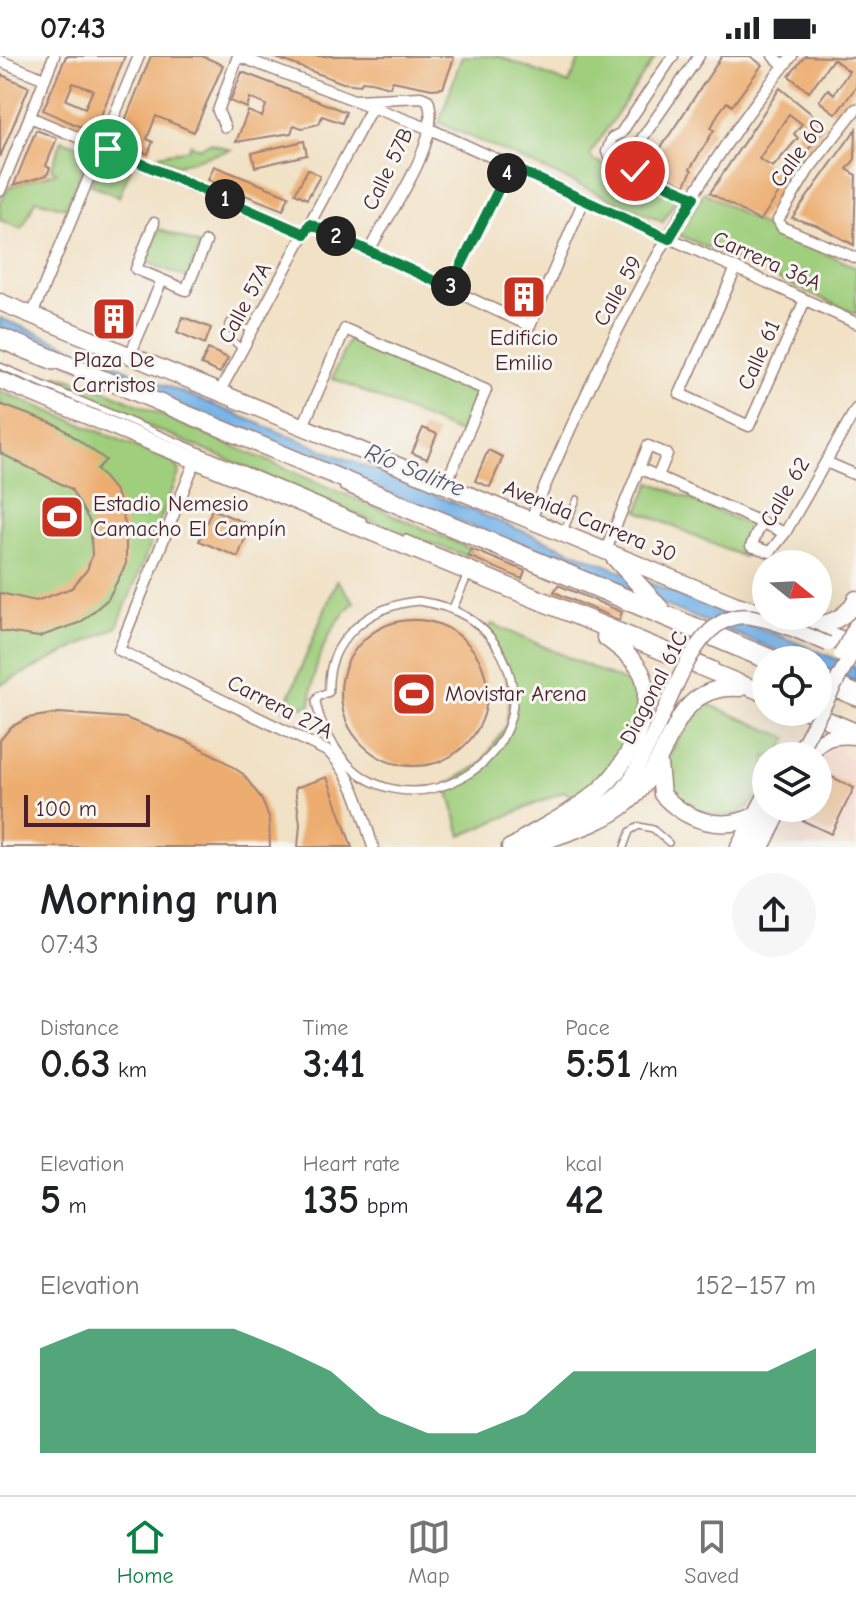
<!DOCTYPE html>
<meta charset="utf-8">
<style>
body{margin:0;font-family:"Comic Neue",sans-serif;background:#f6f6f6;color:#202124;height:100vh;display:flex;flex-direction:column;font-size:30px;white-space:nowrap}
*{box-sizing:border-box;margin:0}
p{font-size:26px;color:#757577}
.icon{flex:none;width:44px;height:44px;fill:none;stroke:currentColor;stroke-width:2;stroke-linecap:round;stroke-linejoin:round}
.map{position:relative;height:791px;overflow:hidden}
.panel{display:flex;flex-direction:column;background:#fff;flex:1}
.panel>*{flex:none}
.needle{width:52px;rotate:108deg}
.controls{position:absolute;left:752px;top:494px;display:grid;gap:16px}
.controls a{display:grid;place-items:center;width:80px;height:80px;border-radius:50%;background:#fff;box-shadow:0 8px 32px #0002;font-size:40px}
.scale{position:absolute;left:24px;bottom:20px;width:126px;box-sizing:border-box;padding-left:8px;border:4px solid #4a1f2b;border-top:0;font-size:22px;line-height:28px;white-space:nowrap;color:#4a1f2b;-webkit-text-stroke:6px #f6f6f2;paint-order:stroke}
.pin{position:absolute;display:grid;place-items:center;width:68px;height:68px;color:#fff;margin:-34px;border:4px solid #fff;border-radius:50%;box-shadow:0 2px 8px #0007}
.km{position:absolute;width:40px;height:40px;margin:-20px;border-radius:50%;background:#222;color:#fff;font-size:22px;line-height:40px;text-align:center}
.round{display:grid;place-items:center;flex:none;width:84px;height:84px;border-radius:42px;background:#f6f6f6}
.head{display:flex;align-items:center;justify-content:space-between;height:136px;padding:0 40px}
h1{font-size:44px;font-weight:600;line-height:60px}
.metrics{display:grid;grid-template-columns:repeat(3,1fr);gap:12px;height:136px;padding:8px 40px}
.metrics div{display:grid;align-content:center}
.metrics b{font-size:40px;font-weight:600}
.metrics small{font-size:22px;font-weight:400}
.metrics p{font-size:22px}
.chart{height:224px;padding:16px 40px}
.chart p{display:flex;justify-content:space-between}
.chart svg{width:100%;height:144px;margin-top:8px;fill:#0b8043;opacity:.7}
.status{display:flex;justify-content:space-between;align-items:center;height:56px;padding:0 40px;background:#fff;direction:ltr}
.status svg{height:22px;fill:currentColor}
.tabs{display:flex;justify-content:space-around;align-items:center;height:112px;border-top:2px solid #e0e0e0;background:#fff;font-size:22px;color:#757577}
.tabs a{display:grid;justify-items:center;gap:4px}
.tabs .current{color:#0b8043}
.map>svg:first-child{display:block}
</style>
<div class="status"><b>07:43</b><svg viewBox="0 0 49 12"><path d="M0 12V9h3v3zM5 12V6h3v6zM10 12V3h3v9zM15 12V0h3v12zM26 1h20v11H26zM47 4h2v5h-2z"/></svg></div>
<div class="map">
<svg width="856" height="791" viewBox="0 0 856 791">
<rect width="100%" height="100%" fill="#f6f6f2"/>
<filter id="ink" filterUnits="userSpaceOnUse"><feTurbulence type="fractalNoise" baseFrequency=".0125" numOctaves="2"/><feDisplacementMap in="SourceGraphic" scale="16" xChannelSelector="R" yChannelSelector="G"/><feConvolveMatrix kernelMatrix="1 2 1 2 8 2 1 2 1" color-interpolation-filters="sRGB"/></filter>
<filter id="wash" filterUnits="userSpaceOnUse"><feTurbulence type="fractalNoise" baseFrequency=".006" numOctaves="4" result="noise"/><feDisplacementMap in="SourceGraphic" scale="32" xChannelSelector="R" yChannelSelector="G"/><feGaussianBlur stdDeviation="1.8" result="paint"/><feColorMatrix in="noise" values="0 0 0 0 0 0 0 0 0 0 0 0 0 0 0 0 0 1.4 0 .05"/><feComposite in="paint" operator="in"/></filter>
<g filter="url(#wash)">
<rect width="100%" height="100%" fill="#f1e1c5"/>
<path fill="#f6d2c3" d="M846,688L842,698L856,705V790L832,778L825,791H790L778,785L791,759L832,777L853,732L818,714V704L823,694Z"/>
<path fill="#9fce7c" stroke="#747654" stroke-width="2" d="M462,0H498L569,28L581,0H656L590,98L593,104L678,140L663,166L439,67Z
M62,84L90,94L66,152L36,144L22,173L0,164V147L9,131L57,116L51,113Z
M210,87L231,94L177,109L154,100L188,93L190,88L199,92Z
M103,99L131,111L119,141L91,129Z
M704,136L767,172L856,211V258L679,179Z
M159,173L200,189L188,222L146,206Z
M349,283L476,338L459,377L332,322Z
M58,319L95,330L471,493L468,500L405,479L125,360L56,325Z
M0,335L174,406L180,415L117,571L0,629Z
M651,426L756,472L743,501L638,455Z
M337,524L354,546C327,573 311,611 311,649L284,654Z
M492,568L643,634L622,702L579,742L573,743L565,735L461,780L447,728L481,708L506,670L510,641L503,604L483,577Z
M705,647L788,682L779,700H766C766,754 733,775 686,746C680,742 671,738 668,730C659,705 688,662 705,647Z"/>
<path fill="#75b2e8" stroke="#60688a" stroke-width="2" d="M0,262L856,611V626L818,611V604H800L0,279Z"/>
<g id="blocks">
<path fill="#edad6f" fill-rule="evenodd" d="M66,0H125L94,77L43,54ZM73,27L93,34L85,52L66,44Z
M151,0H202L223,9L194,76L156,60L147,83L153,86L148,98L117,85Z
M271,0H450L454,2L443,32L432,33L392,25L390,31L371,26L362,25L360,29L343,27Z
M722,0H750L762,9L732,50L727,46L718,58L711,72L714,74L690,113L692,114L685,129L648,111Z
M805,0L856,2V31L836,58L819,45L828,33L834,38L849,15L833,3L809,36L789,20Z
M242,16L346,56L342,67L322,60L319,68L302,72L294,69L291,77L236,86L248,55L262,61L266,49L250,42L247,52L230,45Z
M2,19L29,31L0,101V23Z
M780,32L825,69L760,165L710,137ZM789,58L802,68L794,78L798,82L773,111L759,103Z
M856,73L855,103L847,113L856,119L854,189L816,169L792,162Z
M36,74L57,82L46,110L50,112L47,119L14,129Z
M304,85L307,99L255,111L252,97Z
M214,110L289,140L283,154L208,124Z
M308,113L320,120L307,143L295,137Z
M520,229L536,236L528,253L512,246Z
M111,245L127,251L116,282L100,275Z
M183,261L211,272L205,288L177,276Z
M208,293L228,302L220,317L201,309Z
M0,348L59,370L106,404L97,413L116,436L126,471V508L108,543L81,566L39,581L0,575V537L36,545L72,532L87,514L92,499L90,466L71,433L0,397Z
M423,372L437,378L427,403L412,397Z
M488,394L503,401L490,431L475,425Z
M212,453L250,469L238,501L199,485Z
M471,493L525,515L522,523L468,500Z
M558,529L622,556L619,564L554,536Z
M341 637a73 73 0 1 1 146 0a73 73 0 1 1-146 0Z
M59,657L125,662L187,685L218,701L243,718L261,742L269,761L270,791H0V684L11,671L28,662Z
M818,714L854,732L831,778L791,759L795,752H818Z
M327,721L352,791H298L300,768L295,732Z"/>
</g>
</g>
<g filter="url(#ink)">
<use href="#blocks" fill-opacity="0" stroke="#9e8078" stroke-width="2"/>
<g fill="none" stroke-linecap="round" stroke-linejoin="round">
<g stroke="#9e8078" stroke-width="8">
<path id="service" d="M0,290L53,311
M241,292L225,278L230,266L252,274
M0,310L363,464
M343,432L766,610
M564,475L577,443
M406,482L715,609
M818,632L856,647
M624,791L630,775L639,770L653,773L669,787"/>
</g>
<g stroke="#9e8078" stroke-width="10">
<path id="pedestrian" d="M418,545C455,550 484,565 502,599C556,703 398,791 335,691C326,677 318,661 316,645L319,640L329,636C326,584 369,550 418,545Z
M453,552L468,518"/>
</g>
<g stroke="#9e8078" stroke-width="13">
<path id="minor" d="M238,0L430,73L856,267
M673,0L621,77L612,82L607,96L615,107L694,141
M773,0L784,9
M0,5L45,23
M355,44L421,41L428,44C443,85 388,159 368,196
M856,53L809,113L778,164L782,171L856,202
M30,61L305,178
M225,71L218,55L238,0
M635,115L631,109L632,97L699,0
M0,135L54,0
M154,167L136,213L186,234L206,186
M310,168L530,270L584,144
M736,212L680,338L749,370L805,244
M450,232L510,110
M32,259L139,0
M130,299L162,224
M220,335L372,51
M303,370L345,273L486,334L445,430
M196,403L119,594L329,696C355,722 362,757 373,791
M826,406L856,419
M639,412L785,477
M531,463C599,301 680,137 792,0
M762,466L751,490L770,496L785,477L856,353
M606,494L648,390L667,398L658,420"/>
</g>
<g stroke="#9e8078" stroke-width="17">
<path id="secondary" d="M553,772C626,743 625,739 658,669
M509,791L534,779
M738,791L766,738
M750,791L769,752"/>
</g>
<g stroke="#9e8078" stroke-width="19">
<path id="trunk" d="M0,246L734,548L856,588
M0,280L776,604
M0,324L766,638
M613,500L662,554
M809,570C830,568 846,563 856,543
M818,621L856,637
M809,656L856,676
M809,700C820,680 835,678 856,680
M659,708L662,738C686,765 722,776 754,760
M523,783C579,750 620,734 641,667C655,621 640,607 605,581
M527,791C560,778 602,769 628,746C675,706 666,627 740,632
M761,791L781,752"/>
</g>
<use href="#service" stroke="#fff" stroke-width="5"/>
<use href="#pedestrian" stroke="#fff" stroke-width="7"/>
<use href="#minor" stroke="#fff" stroke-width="10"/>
<use href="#secondary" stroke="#fff" stroke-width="14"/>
<use href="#trunk" stroke="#fff" stroke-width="16"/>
<g stroke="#9e8078" stroke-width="17" stroke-linecap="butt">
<path id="secondary-bridge" d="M841,598L856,570
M658,669C677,632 699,552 752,561C778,565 803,578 828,588
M797,700L856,589"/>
</g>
<use href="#secondary-bridge" stroke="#fff" stroke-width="14"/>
</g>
</g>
<g fill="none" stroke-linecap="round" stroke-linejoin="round" filter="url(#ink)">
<g stroke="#fff" stroke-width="16">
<path id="route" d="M108,93L305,178L310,168L450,232L510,110L669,183L694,141L635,115"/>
</g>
<use href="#route" stroke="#0b8043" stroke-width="10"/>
</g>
<defs>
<g id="building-square" transform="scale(2.3)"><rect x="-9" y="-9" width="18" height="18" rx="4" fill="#c8321e" stroke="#f6f6f2"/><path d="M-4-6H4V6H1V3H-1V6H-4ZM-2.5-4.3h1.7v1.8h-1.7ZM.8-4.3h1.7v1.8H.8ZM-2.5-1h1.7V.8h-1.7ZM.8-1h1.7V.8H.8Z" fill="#fff"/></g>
<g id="stadium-square" transform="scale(2.3)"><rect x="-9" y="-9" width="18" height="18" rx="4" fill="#c8321e" stroke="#f6f6f2"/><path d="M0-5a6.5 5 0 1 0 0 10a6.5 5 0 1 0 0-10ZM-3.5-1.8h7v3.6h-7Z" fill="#fff"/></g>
</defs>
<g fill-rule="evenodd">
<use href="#building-square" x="524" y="241"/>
<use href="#building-square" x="114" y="263"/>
<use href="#stadium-square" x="62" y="461"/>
<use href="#stadium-square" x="414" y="638"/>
</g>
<g text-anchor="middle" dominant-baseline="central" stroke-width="6" stroke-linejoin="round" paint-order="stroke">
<g font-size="22" fill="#4a1f2b" stroke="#f6f6f2">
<text transform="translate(798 97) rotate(-54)">Calle 60</text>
<text transform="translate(388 113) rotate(-64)">Calle 57B</text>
<text transform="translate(767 205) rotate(24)">Carrera 36A</text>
<text transform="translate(618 235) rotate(-61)">Calle 59</text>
<text transform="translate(245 247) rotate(-62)">Calle 57A</text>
<text transform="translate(759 299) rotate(-66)">Calle 61</text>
<text transform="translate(785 436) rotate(-60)">Calle 62</text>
<text transform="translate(590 465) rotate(22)">Avenida Carrera 30</text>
<text transform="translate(654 632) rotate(-63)">Diagonal 61C</text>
<text transform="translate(280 651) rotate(27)">Carrera 27A</text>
</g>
<g font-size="22" fill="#4a1f2b" stroke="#f6f6f2">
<text x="524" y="282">Edificio<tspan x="524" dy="25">Emilio</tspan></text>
<text x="114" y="304">Plaza De<tspan x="114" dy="25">Carristos</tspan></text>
<text x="93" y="448" text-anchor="start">Estadio Nemesio<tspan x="93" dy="25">Camacho El Campín</tspan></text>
<text x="445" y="638" text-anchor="start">Movistar Arena</text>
</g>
<g font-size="24" font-style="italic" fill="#59526d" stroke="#f6f6f2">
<text transform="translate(415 414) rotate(22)">Río Salitre</text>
</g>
</g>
</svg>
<div class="controls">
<a><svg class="needle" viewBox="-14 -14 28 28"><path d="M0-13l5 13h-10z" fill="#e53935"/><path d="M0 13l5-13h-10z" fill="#757577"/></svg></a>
<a><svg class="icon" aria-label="locate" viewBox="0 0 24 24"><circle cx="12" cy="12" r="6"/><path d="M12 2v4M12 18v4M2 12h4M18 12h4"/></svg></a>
<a><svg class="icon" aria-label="layers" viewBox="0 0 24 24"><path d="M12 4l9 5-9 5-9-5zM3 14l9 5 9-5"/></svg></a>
</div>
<div class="scale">100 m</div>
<div class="pin" style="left:108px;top:93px;background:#1e9e55"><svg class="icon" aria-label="arrive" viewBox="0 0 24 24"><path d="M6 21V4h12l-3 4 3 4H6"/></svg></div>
<div class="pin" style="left:635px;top:115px;background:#d93025"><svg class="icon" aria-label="check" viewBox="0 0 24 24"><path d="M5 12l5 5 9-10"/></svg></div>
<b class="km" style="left:225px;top:143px">1</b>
<b class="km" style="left:336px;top:180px">2</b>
<b class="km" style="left:451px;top:230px">3</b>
<b class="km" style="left:507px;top:117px">4</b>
</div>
<section class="panel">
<div class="head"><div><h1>Morning run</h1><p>07:43</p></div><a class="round"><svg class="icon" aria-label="share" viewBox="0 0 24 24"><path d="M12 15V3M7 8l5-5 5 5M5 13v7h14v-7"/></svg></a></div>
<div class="metrics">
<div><p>Distance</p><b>0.63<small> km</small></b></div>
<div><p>Time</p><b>3:41</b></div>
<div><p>Pace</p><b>5:51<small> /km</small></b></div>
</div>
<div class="metrics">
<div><p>Elevation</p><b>5<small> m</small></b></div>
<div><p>Heart rate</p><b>135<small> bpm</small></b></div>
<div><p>kcal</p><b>42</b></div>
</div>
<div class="chart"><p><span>Elevation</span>152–157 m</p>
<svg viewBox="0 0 160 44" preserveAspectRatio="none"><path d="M0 44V12L10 6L20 6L30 6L40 6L50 12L60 19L70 32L80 38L90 38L100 32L110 19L120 19L130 19L140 19L150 19L160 12V44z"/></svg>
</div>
</section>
<nav class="tabs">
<a class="current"><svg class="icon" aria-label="home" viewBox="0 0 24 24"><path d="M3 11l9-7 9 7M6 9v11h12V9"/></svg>Home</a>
<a><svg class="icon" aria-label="map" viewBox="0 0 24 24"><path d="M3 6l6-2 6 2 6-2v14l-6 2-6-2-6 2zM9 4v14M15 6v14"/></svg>Map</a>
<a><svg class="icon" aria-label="saved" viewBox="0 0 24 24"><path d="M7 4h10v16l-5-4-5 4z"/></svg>Saved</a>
</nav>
